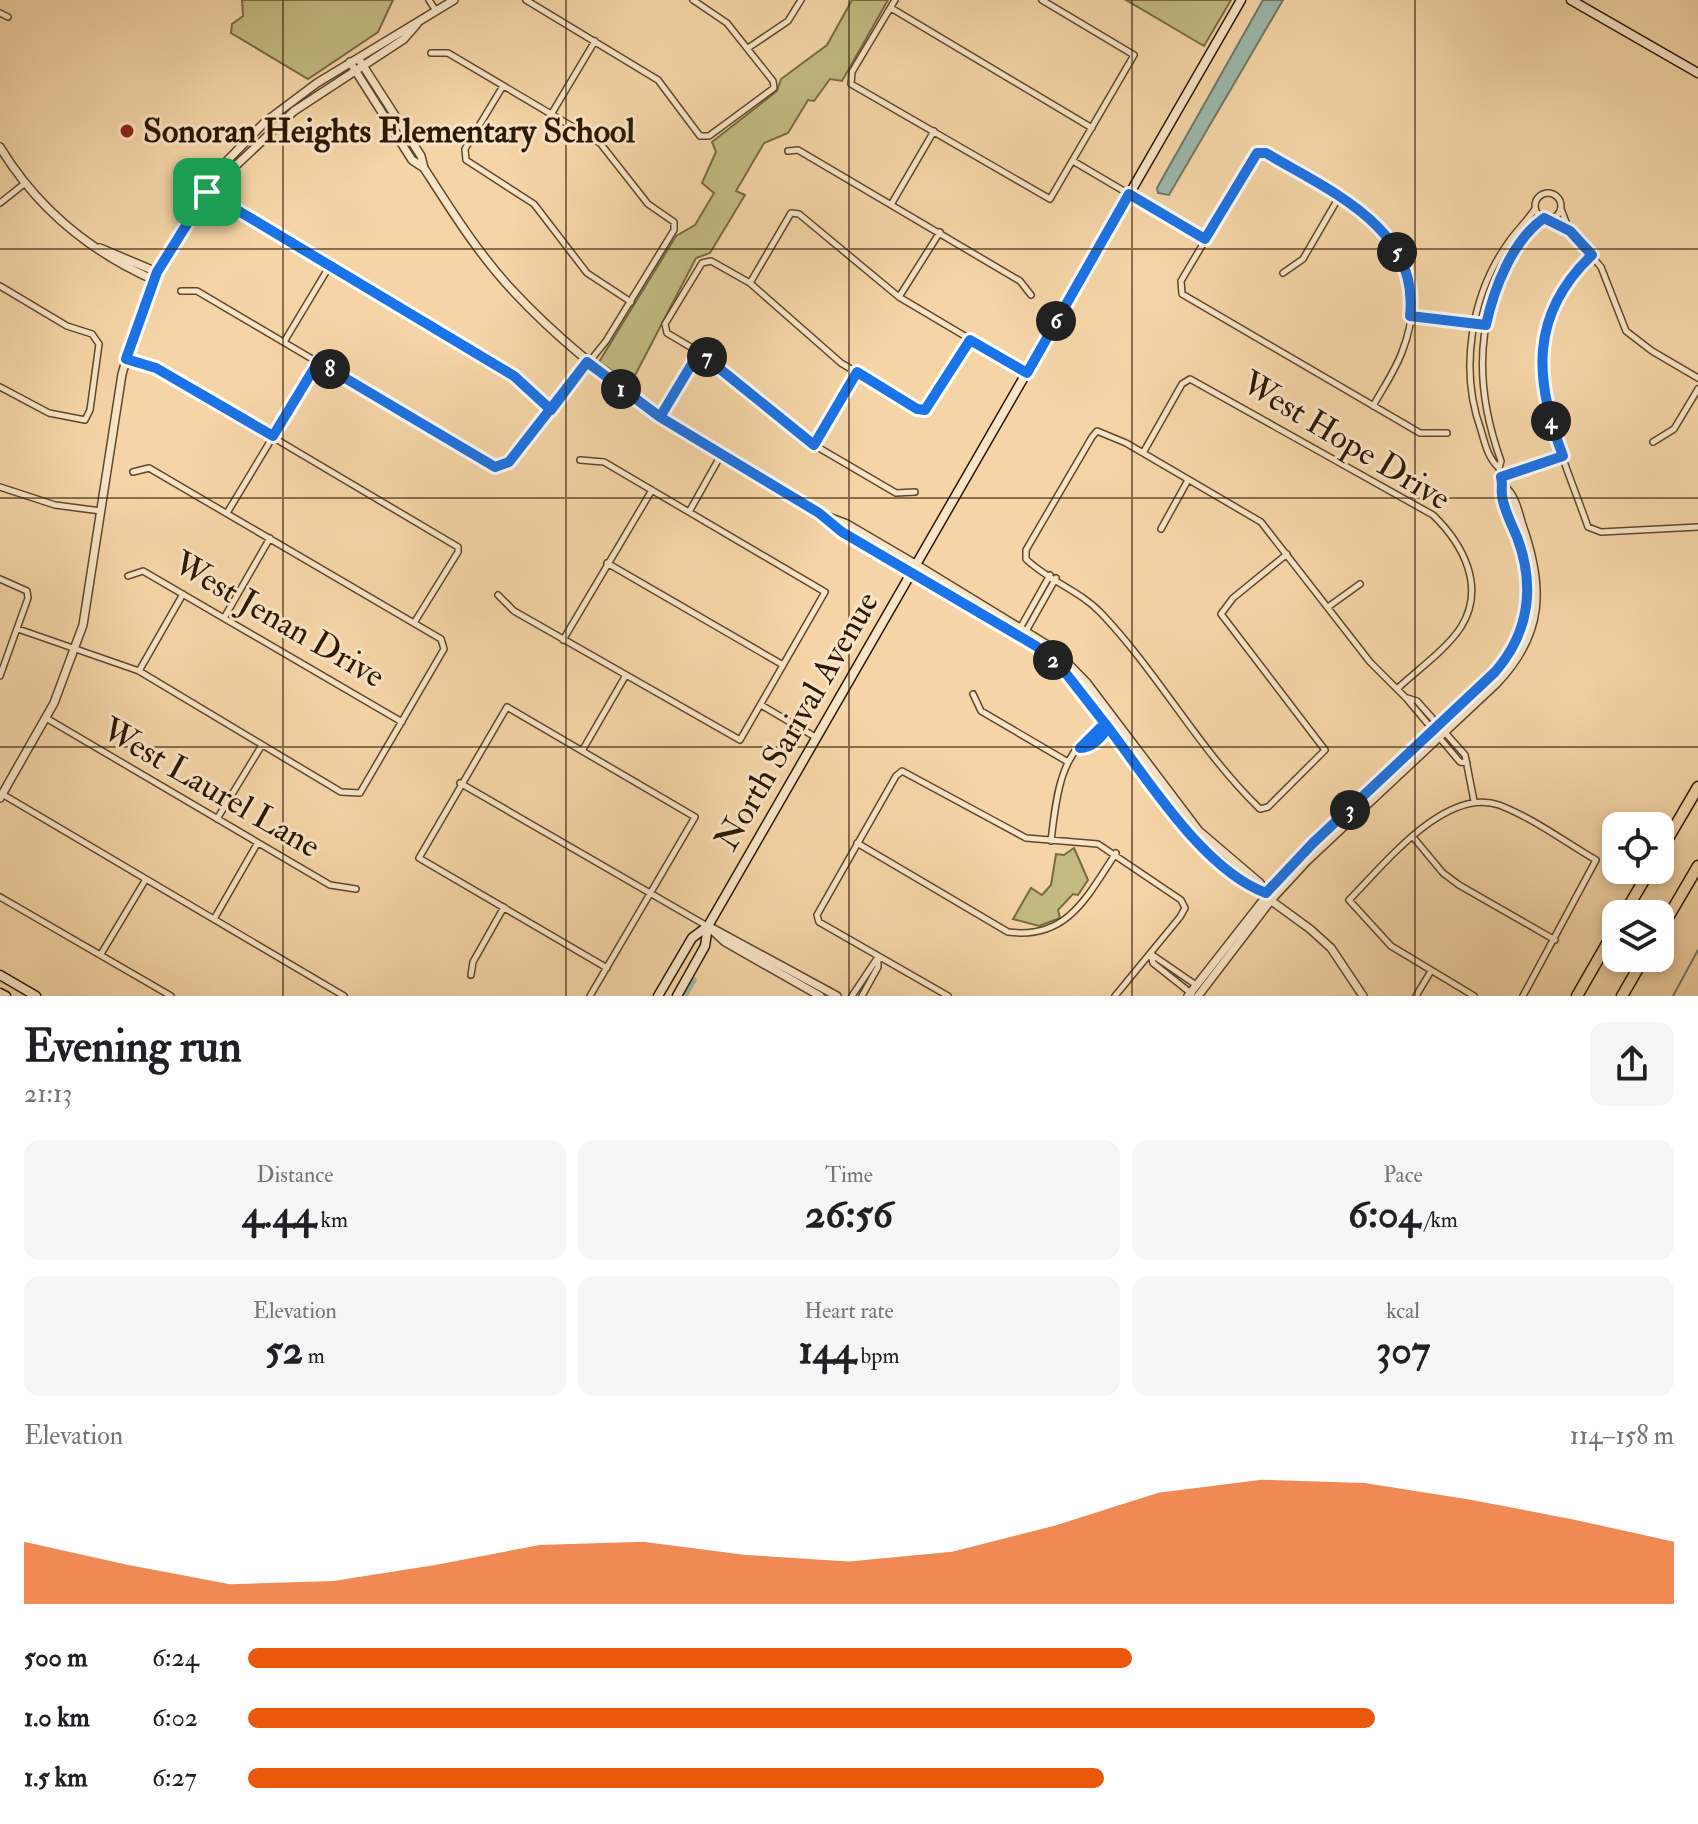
<!DOCTYPE html>
<meta charset="utf-8">
<style>
body{margin:0;font-family:"IM FELL Double Pica",serif;background:#f6f6f6;color:#202124;height:100vh;display:flex;flex-direction:column;font-size:30px;white-space:nowrap}
*{box-sizing:border-box;margin:0}
p{font-size:26px;color:#757577}
.icon{flex:none;width:44px;height:44px;fill:none;stroke:currentColor;stroke-width:2;stroke-linecap:round;stroke-linejoin:round}
.map{position:relative;height:996px;overflow:hidden}
.details{display:flex;flex-direction:column;background:#fff;flex:1}
.details>*{flex:none}
.controls{position:absolute;left:1602px;top:812px;display:grid;gap:16px}
.controls a{display:grid;place-items:center;width:72px;height:72px;border-radius:16px;background:#fff;box-shadow:0 4px 12px #0003;font-size:40px}
.pin{position:absolute;display:grid;place-items:center;width:68px;height:68px;color:#fff;margin:-34px;border-radius:16px;box-shadow:0 4px 12px #0006}
.km{position:absolute;width:40px;height:40px;margin:-20px;border-radius:50%;background:#222;color:#fff;font-size:22px;line-height:40px;text-align:center}
.round{display:grid;place-items:center;flex:none;width:84px;height:84px;border-radius:16px;background:#f6f6f6}
.headline{display:flex;align-items:center;justify-content:space-between;height:136px;padding:0 24px}
h1{font-size:44px;font-weight:800;line-height:60px}
.metrics{display:grid;grid-template-columns:repeat(3,1fr);gap:12px;height:136px;padding:8px 24px}
.metrics div{display:grid;align-content:center;border-radius:16px;background:#f6f6f6;text-align:center}
.metrics b{font-size:40px;font-weight:800}
.metrics small{font-size:22px;font-weight:400}
.metrics p{font-size:22px}
.chart{height:224px;padding:16px 24px}
.chart p{display:flex;justify-content:space-between}
.chart svg{width:100%;height:144px;margin-top:8px;fill:#ea580c;opacity:.7}
ul{padding:0 24px;list-style:none;font-size:26px}
li{display:grid;grid-template-columns:128px 96px 1fr;align-items:center;height:60px}
li i{height:20px;border-radius:10px;background:#ea580c}
.map>svg:first-child{display:block}
</style>
<div class="map">
<svg width="1698" height="996" viewBox="0 0 1698 996">
<rect width="100%" height="100%" fill="#f5d5a7"/>
<filter id="stains"><feTurbulence type="fractalNoise" baseFrequency=".0025" numOctaves="4"/><feColorMatrix values="0 0 0 0 .2 0 0 0 0 .09 0 0 0 0 .02 0 0 0 .5 -.17"/></filter>
<radialGradient id="worn" r=".72"><stop offset=".6" stop-color="#630" stop-opacity="0"/><stop offset="1" stop-color="#630" stop-opacity=".3"/></radialGradient>
<path fill="#c3bb82" stroke="#776a43" stroke-width="2" d="M242,0H393L378,32L308,79L231,33L232,24L243,16Z
M852,0H888L842,81L830,79L814,101L808,100L788,133L764,143L736,191L745,195L710,253L696,258L631,383L599,362L676,236L695,225L714,193L702,183L716,152L712,142L777,91L781,79L827,45Z
M1126,0H1231L1204,46Z
M1074,848L1088,880L1078,895L1073,894L1058,910L1060,918L1039,926L1013,919L1031,888L1042,895L1051,885L1056,854L1064,855Z"/>
<path fill="#9cb8ab" stroke="#6f7868" stroke-width="2" d="M1263,0H1283L1169,195L1158,193L1157,188Z"/>
<g fill="none" stroke-linecap="round" stroke-linejoin="round">
<path stroke="#6f7868" stroke-width="2" d="M1673,996L1698,950"/>
<path stroke="#9cb8ab" stroke-width="7" d="M684,996L693,980"/>
<g stroke="#5e472d" stroke-width="8">
<path id="minor" d="M429,0L436,11
M526,0L658,80L700,136H709L774,88L773,81L727,23L693,0
M895,0L852,72L851,84L1050,199L1134,55L1042,0
M891,8L1092,128
M0,13L8,17
M748,48L788,21L801,0
M503,86L465,149L466,160L534,204L587,273L631,302
M552,113L595,41
M788,151L798,150L1020,281L1031,295
M1073,161L1205,239
M207,192L514,376L551,410
M1535 206a13 13 0 1 1 26 0a13 13 0 1 1-26 0Z
M0,203L24,184
M892,203L934,131
M1561,209L1569,230
M1550,219L1570,231L1601,267L1626,331L1652,351L1698,378
M1592,255C1504,341 1554,430 1588,527L1601,532L1698,527
M1283,273L1303,259L1339,197
M750,283L791,213L799,214L899,297L1027,373
M0,286L67,326L92,334L99,344L90,410L85,420L49,413L0,387
M181,291H197L495,467L509,462L606,341L674,230V222L648,204L600,143L448,53H431
M899,297L940,232
M1410,316L1486,325
M284,342L329,267
M126,359L156,368L458,547V552L414,623
M1373,406C1383,388 1395,371 1402,352C1445,243 1341,198 1266,153H1257L1181,281L1182,294L1420,433H1447
M660,417L699,352
M1653,442L1674,429L1698,389
M814,445L857,372
M1143,453L1182,384L1190,379L1433,515C1463,544 1486,587 1461,627C1446,650 1417,670 1397,689
M1499,468C1488,458 1485,444 1481,430C1459,370 1471,295 1508,243C1516,231 1527,221 1535,209
M1501,477L1563,456
M0,487L55,505L101,511
M1504,487L1499,468L1501,461C1475,389 1473,317 1516,251C1524,239 1531,227 1544,218
M915,492L896,493L814,445L782,422L709,358L667,333L665,324L702,263L711,261L750,283L841,363L917,409L925,410L970,340
M689,512L721,455
M227,513L318,362
M1161,529L1188,480
M1287,554L1233,598L1221,614L1325,750L1268,807L1260,809C1199,750 1159,674 1101,613C1079,590 1047,580 1026,559V550L1092,437L1097,431L1126,443L1261,522L1370,662L1406,698L1460,762L1467,763
M607,563L783,665
M128,576L143,571L402,722
M0,579L27,591L28,598L0,676
M498,595L514,611L740,740L825,592L604,462L580,460
M1328,607L1360,584
M224,618L270,538
M18,629L139,671L341,792L360,793L444,649L441,639L149,468L133,472
M1019,630L1050,575
M1025,633L1056,578
M563,640L652,490
M139,671L183,594
M973,694L981,711L1068,762
M1407,698L1417,701L1465,755L1474,801
M761,705L817,738
M46,718L330,885L356,889
M1080,748H1087L1107,727
M582,751L626,675
M460,783L707,926
M2,794L344,996
M217,819L262,745
M1413,837L1443,873L1459,885L1555,940
M1051,841C1056,800 1059,753 1098,729C1103,726 1109,725 1114,721
M857,843L1008,932C1067,940 1087,897 1116,853
M0,897L171,996
M214,919L257,844
M101,954L146,879
M1151,954L1196,985
M1151,955L1153,963L1192,994
M471,975L473,962L504,907
M590,996L695,817L507,707L419,858L607,968
M852,996L878,957
M862,996L878,967V957
M948,996L819,922L817,915L896,776L902,771L1026,838L1098,844L1181,900L1185,908L1180,917L1115,996
M1416,996L1431,971
M1474,996L1391,946L1349,900C1383,866 1445,786 1499,805C1533,818 1565,842 1596,860L1523,996"/>
</g>
<g stroke="#5e472d" stroke-width="10">
<path id="tertiary" d="M360,61L421,156L424,168
M350,62L412,160L424,168C451,210 479,255 514,292C601,385 709,449 819,513L842,532L1017,634L1061,667L1194,838L1225,867L1310,929L1331,948L1363,996
M0,147C37,208 89,251 154,280
M212,188L294,111L404,39L417,24
M100,248L157,272
M826,516L847,524L917,565L1054,649L1087,683L1199,831L1260,883L1266,893
M0,798L54,703L83,625L122,374L140,314L162,263L221,167L265,122L317,83L454,0
M708,926L837,996
M713,931L725,942L820,996
M1188,996L1290,866L1508,656C1542,595 1524,555 1501,494L1504,487
M1198,996L1272,899L1307,861L1496,684C1544,634 1544,587 1522,525C1518,512 1515,495 1504,487"/>
</g>
<g stroke="#2b1804" stroke-width="11">
<path id="secondary" d="M1571,0L1698,73
M0,975L36,996
M0,993L6,996
M658,996L692,938L708,926
M677,996L705,946L708,926L1241,0"/>
</g>
<g stroke="#2b1804" stroke-width="13">
<path id="motorway" d="M1660,852L1698,787
M1624,914L1650,870
M1660,931L1698,866
M1577,996L1616,928
M1622,996L1644,958"/>
</g>
<use href="#minor" stroke="#f8e4c6" stroke-width="5"/>
<use href="#tertiary" stroke="#f8e4c6" stroke-width="7"/>
<use href="#secondary" stroke="#f8e4c6" stroke-width="8"/>
<use href="#motorway" stroke="#f5d5a7" stroke-width="10"/>
</g>
<g fill="none" stroke-linecap="round" stroke-linejoin="round">
<g stroke="#fff" stroke-width="16">
<path id="route" d="M207,192L514,376L551,410L587,362L660,417L819,513L842,532L1036,646L1061,667L1107,726L1100,728L1080,748C1091,748 1104,737 1107,726C1147,778 1203,870 1266,893L1313,843L1495,672C1530,632 1535,585 1517,537C1512,525 1503,508 1502,495C1501,488 1503,485 1501,477L1563,456C1534,380 1529,315 1592,255L1570,231L1544,218C1512,241 1494,288 1486,325L1410,316C1420,227 1329,191 1266,153H1257L1205,239L1129,194L1027,373L970,340L925,410L917,409L857,372L814,445L699,352L660,417L587,362L509,462L495,467L318,362L273,436L156,368L126,359L157,272L207,192"/>
</g>
<use href="#route" stroke="#1a73e8" stroke-width="10"/>
</g>
<path fill="none" stroke="#2b1804" stroke-width="2" stroke-opacity="0.55" d="M283,0V996M566,0V996M849,0V996M1132,0V996M1415,0V996M0,249H1698M0,498H1698M0,747H1698"/>
<circle fill="#8f2418" stroke="#f8e4c6" stroke-width="3" cx="127" cy="131" r="8"/>
<g text-anchor="middle" dominant-baseline="central" stroke-width="6" stroke-linejoin="round" paint-order="stroke">
<g font-size="34" font-weight="bold" fill="#2b1804" stroke="#f8e4c6" text-anchor="start">
<text x="143" y="131">Sonoran Heights Elementary School</text>
</g>
<g font-size="34" fill="#2b1804" stroke="#f8e4c6">
<text transform="translate(1346 441) rotate(31)">West Hope Drive</text>
<text transform="translate(279 620) rotate(30)">West Jenan Drive</text>
<text transform="translate(797 721) rotate(-60)">North Sarival Avenue</text>
<text transform="translate(211 788) rotate(30)">West Laurel Lane</text>
</g>
</g>
<rect width="100%" height="100%" filter="url(#stains)"/>
<rect width="100%" height="100%" fill="url(#worn)"/>
</svg>
<div class="controls">
<a><svg class="icon" aria-label="locate" viewBox="0 0 24 24"><circle cx="12" cy="12" r="6"/><path d="M12 2v4M12 18v4M2 12h4M18 12h4"/></svg></a>
<a><svg class="icon" aria-label="layers" viewBox="0 0 24 24"><path d="M12 4l9 5-9 5-9-5zM3 14l9 5 9-5"/></svg></a>
</div>
<div class="pin" style="left:207px;top:192px;background:#1e9e55"><svg class="icon" aria-label="arrive" viewBox="0 0 24 24"><path d="M6 21V4h12l-3 4 3 4H6"/></svg></div>
<b class="km" style="left:621px;top:389px">1</b>
<b class="km" style="left:1053px;top:660px">2</b>
<b class="km" style="left:1350px;top:810px">3</b>
<b class="km" style="left:1551px;top:421px">4</b>
<b class="km" style="left:1397px;top:252px">5</b>
<b class="km" style="left:1056px;top:321px">6</b>
<b class="km" style="left:707px;top:357px">7</b>
<b class="km" style="left:330px;top:369px">8</b>
</div>
<section class="details">
<div class="headline"><div><h1>Evening run</h1><p>21:13</p></div><a class="round"><svg class="icon" aria-label="share" viewBox="0 0 24 24"><path d="M12 15V3M7 8l5-5 5 5M5 13v7h14v-7"/></svg></a></div>
<div class="metrics">
<div><p>Distance</p><b>4.44<small> km</small></b></div>
<div><p>Time</p><b>26:56</b></div>
<div><p>Pace</p><b>6:04<small> /km</small></b></div>
</div>
<div class="metrics">
<div><p>Elevation</p><b>52<small> m</small></b></div>
<div><p>Heart rate</p><b>144<small> bpm</small></b></div>
<div><p>kcal</p><b>307</b></div>
</div>
<div class="chart"><p><span>Elevation</span>114–158 m</p>
<svg viewBox="0 0 160 44" preserveAspectRatio="none"><path d="M0 44V25L10 32L20 38L30 37L40 32L50 26L60 25L70 29L80 31L90 28L100 20L110 10L120 6L130 7L140 12L150 18L160 25V44z"/></svg>
</div>
<ul>
<li><b>500 m</b>6:24<i style="width:62%"></i></li>
<li><b>1.0 km</b>6:02<i style="width:79%"></i></li>
<li><b>1.5 km</b>6:27<i style="width:60%"></i></li>
</ul>
</section>
